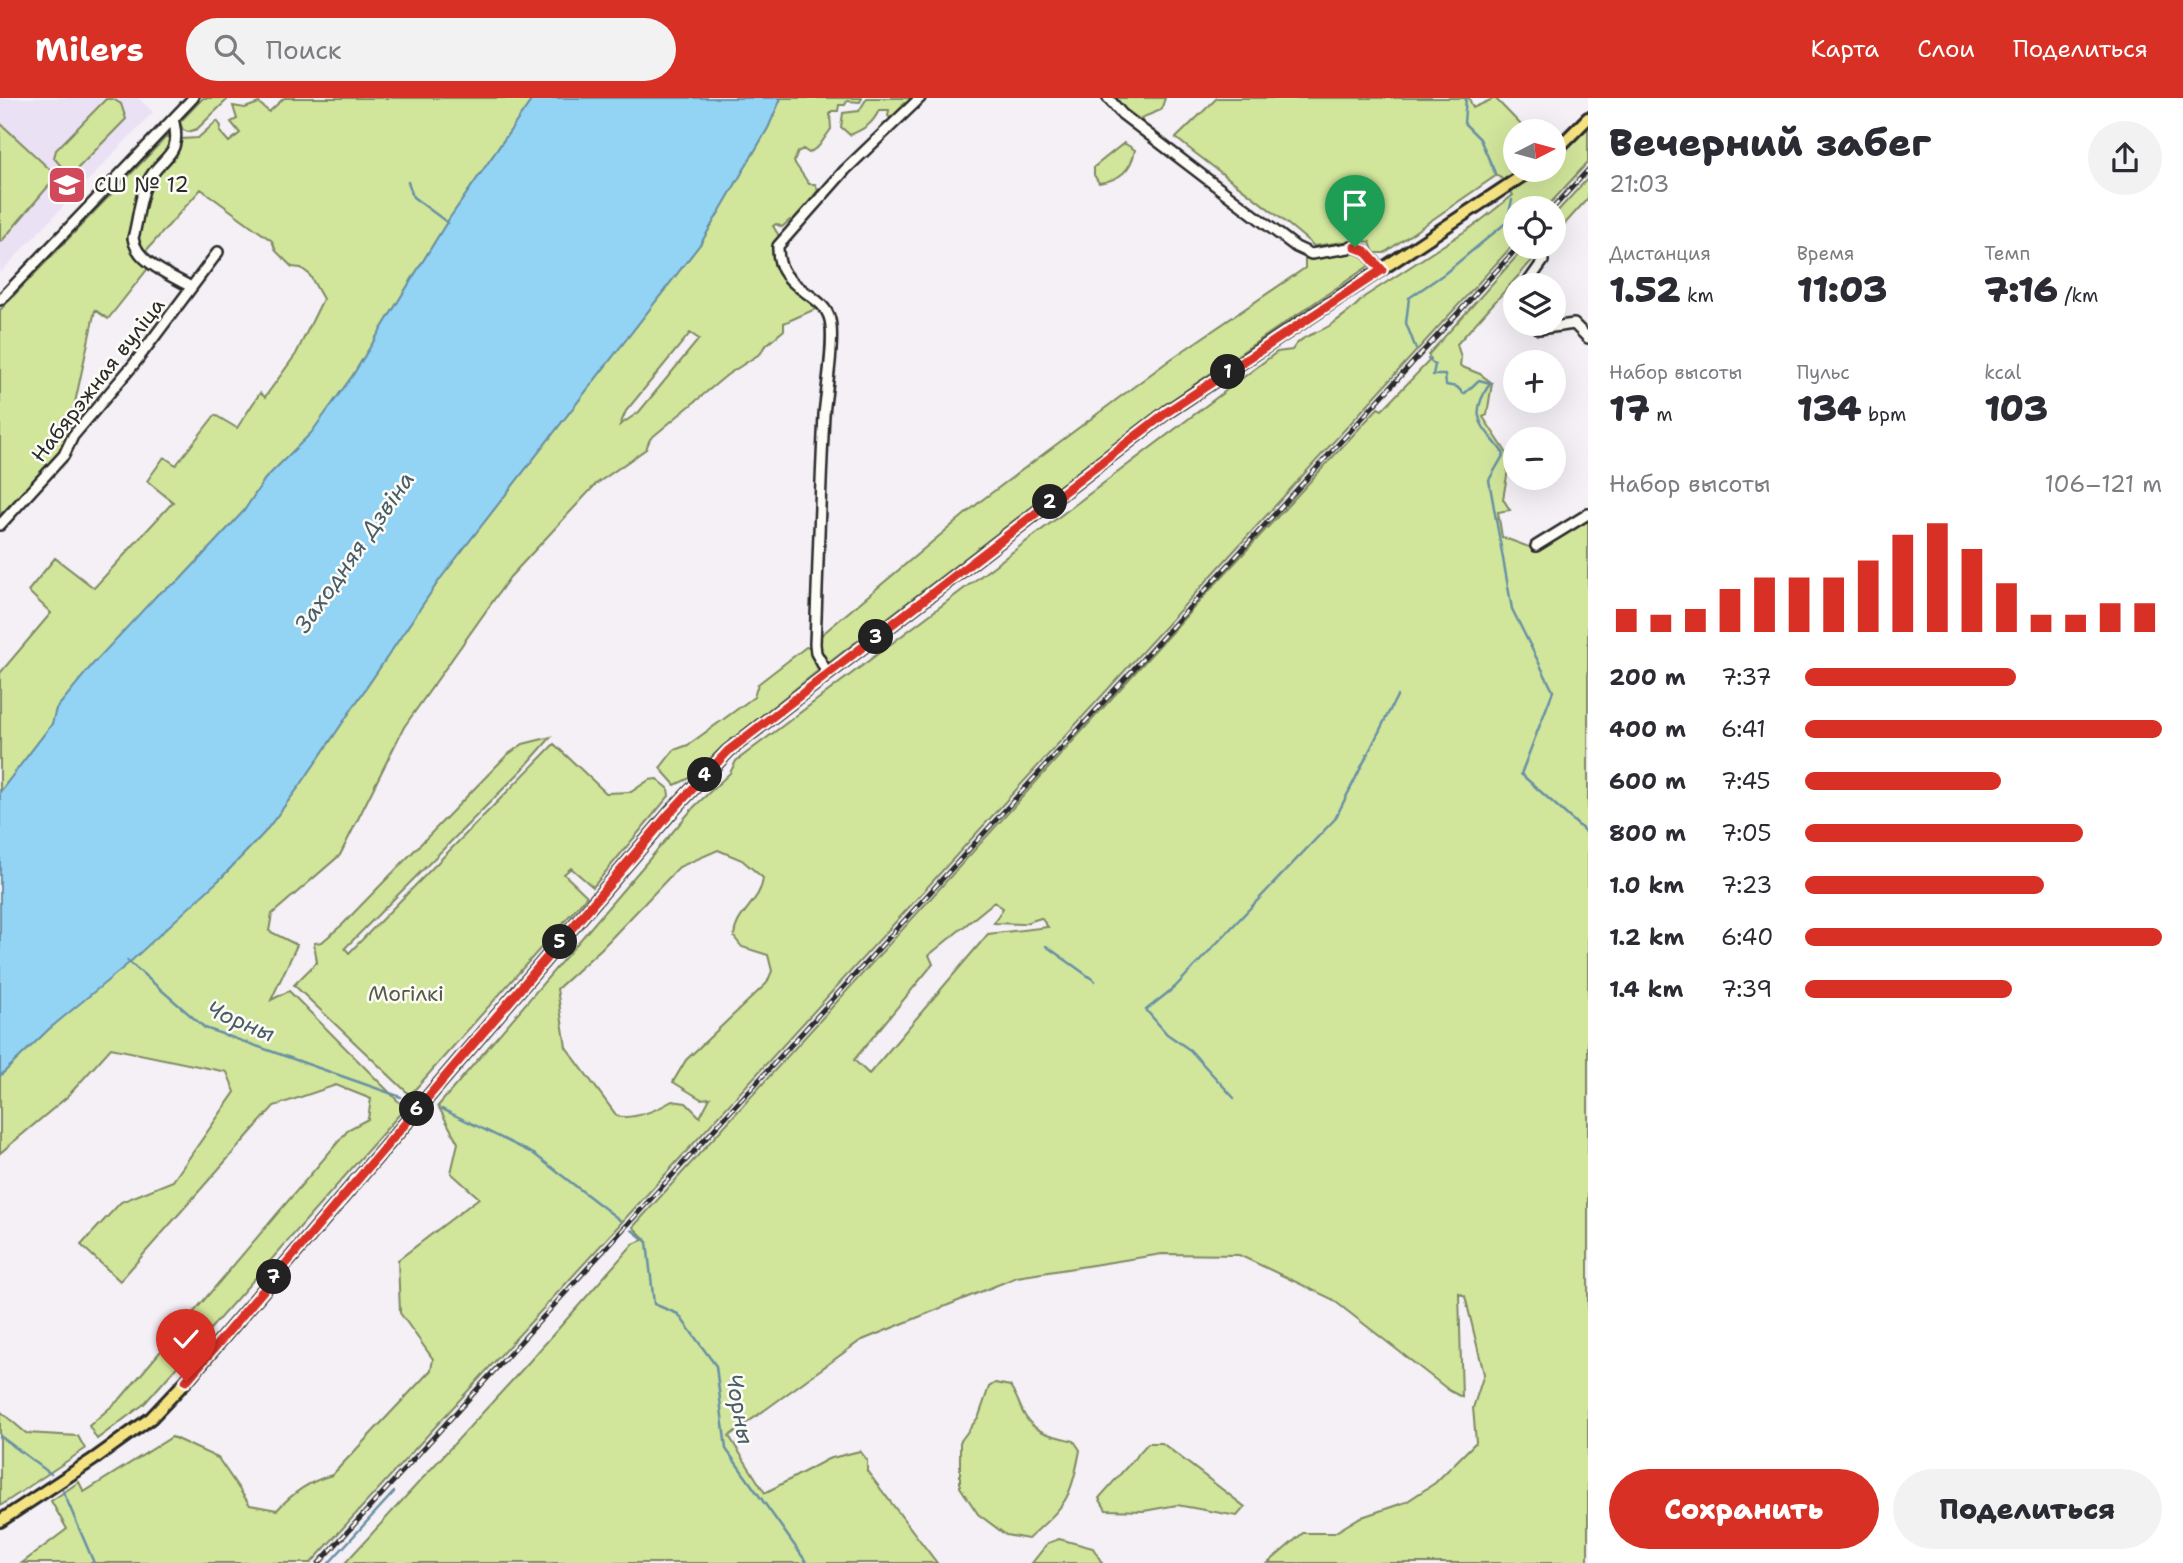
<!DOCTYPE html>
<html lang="ru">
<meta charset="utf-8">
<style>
body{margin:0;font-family:"Shantell Sans",sans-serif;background:#f2f2f3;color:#2b2b33;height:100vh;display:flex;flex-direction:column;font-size:26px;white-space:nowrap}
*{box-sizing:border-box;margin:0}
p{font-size:23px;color:#7c7c81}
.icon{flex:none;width:38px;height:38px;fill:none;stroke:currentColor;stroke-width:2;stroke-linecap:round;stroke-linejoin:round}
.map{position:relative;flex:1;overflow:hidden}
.panel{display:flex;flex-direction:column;background:#fff;width:595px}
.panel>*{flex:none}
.needle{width:46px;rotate:84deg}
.tools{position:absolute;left:1503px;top:21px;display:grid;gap:14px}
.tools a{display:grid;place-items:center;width:63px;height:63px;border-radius:50%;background:#fff;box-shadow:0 7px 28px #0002;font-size:35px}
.pin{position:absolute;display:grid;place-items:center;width:60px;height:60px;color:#fff;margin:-72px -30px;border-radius:50% 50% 50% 0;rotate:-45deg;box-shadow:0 0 7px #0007}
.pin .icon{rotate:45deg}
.km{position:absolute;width:35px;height:35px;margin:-18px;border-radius:50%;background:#222;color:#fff;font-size:19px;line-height:35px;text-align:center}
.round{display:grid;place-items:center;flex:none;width:74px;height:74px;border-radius:37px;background:#f2f2f3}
.summary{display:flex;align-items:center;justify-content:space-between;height:119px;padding:0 21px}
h1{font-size:38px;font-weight:800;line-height:52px}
.metrics{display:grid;grid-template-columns:repeat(3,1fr);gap:10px;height:119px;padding:7px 21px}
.metrics div{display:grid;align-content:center}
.metrics b{font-size:35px;font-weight:800}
.metrics small{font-size:19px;font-weight:400}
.metrics p{font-size:19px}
.chart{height:196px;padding:14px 21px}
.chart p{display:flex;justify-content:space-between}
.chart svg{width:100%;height:126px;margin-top:7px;stroke:#d93025;stroke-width:6}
.primary-button{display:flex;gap:14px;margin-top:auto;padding:14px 21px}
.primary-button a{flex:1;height:80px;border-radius:42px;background:#d93025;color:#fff;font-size:28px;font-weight:800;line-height:80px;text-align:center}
.primary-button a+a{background:#f2f2f3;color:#2b2b33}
ul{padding:0 21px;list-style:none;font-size:23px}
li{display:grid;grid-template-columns:112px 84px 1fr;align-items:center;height:52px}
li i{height:18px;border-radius:9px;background:#d93025}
header{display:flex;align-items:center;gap:42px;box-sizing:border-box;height:98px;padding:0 35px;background:#d93025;color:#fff}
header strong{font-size:33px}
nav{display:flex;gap:38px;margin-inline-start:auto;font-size:24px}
.search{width:490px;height:63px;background:#f2f2f3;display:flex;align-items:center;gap:18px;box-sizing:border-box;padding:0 24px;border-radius:38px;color:#7c7c81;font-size:26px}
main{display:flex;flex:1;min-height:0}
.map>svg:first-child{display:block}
</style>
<header>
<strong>Milers</strong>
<div class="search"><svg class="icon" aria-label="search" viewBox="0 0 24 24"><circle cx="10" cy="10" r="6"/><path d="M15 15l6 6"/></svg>Поиск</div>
<nav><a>Карта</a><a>Слои</a><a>Поделиться</a></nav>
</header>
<main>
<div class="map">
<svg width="1588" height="1465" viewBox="0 0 1588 1465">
<rect width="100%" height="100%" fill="#f4f0f6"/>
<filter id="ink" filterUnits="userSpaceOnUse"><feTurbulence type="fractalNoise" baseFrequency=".0143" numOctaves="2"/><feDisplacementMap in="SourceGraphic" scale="14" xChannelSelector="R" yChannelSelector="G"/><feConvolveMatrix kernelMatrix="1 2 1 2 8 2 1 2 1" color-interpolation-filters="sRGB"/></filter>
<g filter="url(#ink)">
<path fill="#eae1f4" d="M0,0H138L153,14L0,175V143L56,78L0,25Z"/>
<path fill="#d1e69b" stroke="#7e8863" stroke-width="2" fill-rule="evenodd" d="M203,0H229L197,31L188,34L183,32L180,24Z
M284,0H533L447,124L353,277L311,336L265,381L244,413L179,483L158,496L56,611L52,626L0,694V575L51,515L28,493L55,460L94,490L173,404L147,383L164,359L176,367L215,317L237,330L260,295L265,299L296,256L323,201L309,176L301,170L292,169L276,153L272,143L201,91L144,155L153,164L108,221L95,212L67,342L58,359L0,417V212L168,37L179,47L181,41L198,40L217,23L221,28L220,34L229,44L240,35L231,24L237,21L233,8L245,10L259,5L269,14Z
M781,0H862L860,4L847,3L845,7H839L838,13H832L830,16L831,31L819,48L809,55L803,51L798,54L794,64L809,86H815L818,92L795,124L790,122L782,129L776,126L773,128L779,138L774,145L780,172L820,209L784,225V232L764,249L761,255L727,277L650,341L646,351L596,386L510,479L404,629L340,757L272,816L269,833L297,847L271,902L289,893L405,1010L144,1306L97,1341L89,1328L121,1300L349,1031L368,1021L371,1001L336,987L274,1008L120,1183L81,1147L121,1104L173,1083L235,994L227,974L111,950L67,999L0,1055V978L49,931L221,780L264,735L301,686L440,481L701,145L768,30ZM690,235L699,241L639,314L620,327L626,313Z
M867,0H917L910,6L903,5L901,10L891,21L888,18L889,12H879C873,26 864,31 850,37L841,29L843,15L859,13Z
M1111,0H1165L1161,12L1141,20L1146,31Z
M1217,0H1469L1473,10L1495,0L1524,30L1546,33H1516V72H1518L1503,82L1497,77L1384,155H1374L1370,144L1358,142L1314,148C1270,109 1222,77 1176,40Z
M106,1H113L121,6L126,21L76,72L66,74L54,60L56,52Z
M0,25L57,78L1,144L0,143Z
M1588,28V64L1546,110H1516L1513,147L311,1465H22L67,1431L51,1403L79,1384L84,1394L172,1339L218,1360L250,1407L277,1412C294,1394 308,1384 332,1377L431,1272L433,1261L400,1215L398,1162L479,1100L451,1075L458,1045L438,1008L694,709L730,675L736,663L1277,254L1292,252C1302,236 1315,237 1329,228C1341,220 1355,210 1364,199L1479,124L1513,97L1510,93L1541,72H1554V62ZM718,752L742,762L763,780C761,804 735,815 734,839L742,849L768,857L772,873L767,885L686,962L673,984L701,1001L710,1000L700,1019L686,1005L672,1003C657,1012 634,1022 617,1018L566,949L557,891L602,850L679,769Z
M1124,45L1135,52C1131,73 1119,82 1099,85L1094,77V69Z
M1588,80V100L1554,138V117Z
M1525,149H1544L1457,246L1461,260L1460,268L1480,276L1492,285L1487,317L1483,319L1510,360L1503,401L1510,412L1498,414L1502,439L1537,452L1588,421V1465H1268L1303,1435H1334L1359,1420L1406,1404L1435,1385L1476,1344L1473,1310L1484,1276L1465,1198L1459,1195L1462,1299L1450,1293L1332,1201L1239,1157L1162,1156L1017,1179L860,1243L729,1338L765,1395L828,1361L860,1353L867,1362V1373L937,1465H345L529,1264L633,1146L645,1141L633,1129L1207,495L1378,310L1382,312L1431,261L1428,257ZM994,804L1003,810L994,825L1022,826L1041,820L1048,829L988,836L869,976L854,962L933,866L929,857Z
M1353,153L1362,156L1370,167L1163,308L826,567L820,555L819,539L982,402L1171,261L1305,170V161Z
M806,549L812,551L819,572L722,649L690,680L675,687L660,670L674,652L688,647L754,599L758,586Z
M551,639L523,671L345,850L349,855L554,646L606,695L631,694L649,682L657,681L668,690L669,698L593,789L571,770L564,776L587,798L410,997L294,887L317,864L314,845L322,844L343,826L507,657L523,646Z
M995,1285L1010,1288C1017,1297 1019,1308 1025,1318C1035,1336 1055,1338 1074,1343L1080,1352C1071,1403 1065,1407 1028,1441L1006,1437L978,1416L960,1389V1344L979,1318L989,1289Z
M0,1313L26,1335L78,1338L85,1351L0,1408Z
M1148,1345H1162L1245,1409L1237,1418L1177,1407L1144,1413L1106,1412L1099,1400Z
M1059,1441L1093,1450L1102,1465H1032L1048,1445Z"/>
<path fill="#93d4f5" stroke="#6990a4" stroke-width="2" d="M533,0H781L768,30L701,145L440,481L301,686L264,735L221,780L129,865L49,931L0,978V694L52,626L56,611L92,567L158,496L179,483L244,413L265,381L311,335L353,277L447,124Z"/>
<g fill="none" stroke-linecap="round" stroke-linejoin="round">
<path stroke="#6990a4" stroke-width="2.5" d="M1466,0L1464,25L1480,41L1495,75
M408,84L413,99L448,125
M1416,251L1406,225L1409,200L1444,176L1507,124L1512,102
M1428,261L1435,267L1433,277H1445L1446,287L1457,289L1464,296L1479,282L1490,285C1467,321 1482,326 1504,356L1489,382L1512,511L1553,593L1521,676L1588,736
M1046,848L1095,883
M127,862L205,930L401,999
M1234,1000L1190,952L1167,936L1146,912L1175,889L1335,721L1397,598
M442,1011L534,1056L621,1123
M632,1132L647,1144L654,1206L678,1216L716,1268L726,1351L807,1465
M0,1338L51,1376
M63,1393L94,1465
M329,1465L394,1394"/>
<g stroke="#2b2b2b" stroke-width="14">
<path id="minor" d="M1108,0L1122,16L1296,149L1311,156L1355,149L1365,153L1382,172
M173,21C184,61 159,57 146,87C139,102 138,123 133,140C136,164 172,178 191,189
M1526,187L1543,163
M0,202L193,0
M1536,226L1539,231L1574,226L1588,240
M0,427L64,357L73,338L134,266L218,154
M1536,448L1588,416
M828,576L816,555L815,546C818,470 820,394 824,317C826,294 835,242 830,222C824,193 776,193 778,148L845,72L920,0"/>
</g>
<g stroke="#2b2b2b" stroke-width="16">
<path id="major" d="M1554,54L1588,20
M0,1423L94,1361L151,1320L186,1283L670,715L728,653L1167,314L1531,72"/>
</g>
<use href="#minor" stroke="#fdfcf7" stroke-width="9"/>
<use href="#major" stroke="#f5e382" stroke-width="10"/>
<g stroke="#2b2b2b" stroke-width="5">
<path id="rail" d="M1553,110L1588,72
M319,1465L1518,149"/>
</g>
<use href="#rail" stroke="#fdfcf7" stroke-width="2.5" stroke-dasharray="8" stroke-linecap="butt"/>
</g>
</g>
<g fill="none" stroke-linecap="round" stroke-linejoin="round" filter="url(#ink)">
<g stroke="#fff" stroke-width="14">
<path id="route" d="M186,1283L670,715L728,653L1167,314L1382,172L1365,153L1355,149"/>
</g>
<use href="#route" stroke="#d93025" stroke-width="9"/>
</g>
<defs>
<g id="school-square" transform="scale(2.0125)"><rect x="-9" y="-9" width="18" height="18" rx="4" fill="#d1495b" stroke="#fdfcf7"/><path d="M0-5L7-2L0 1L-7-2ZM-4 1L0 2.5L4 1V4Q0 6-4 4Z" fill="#fff"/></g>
</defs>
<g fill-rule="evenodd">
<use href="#school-square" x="67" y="87"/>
</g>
<g text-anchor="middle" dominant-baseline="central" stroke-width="5" stroke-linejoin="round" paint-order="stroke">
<g font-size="21" fill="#2b2b2b" stroke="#fdfcf7" text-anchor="start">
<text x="94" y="87">СШ № 12</text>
</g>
<g font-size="21" fill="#2b2b2b" stroke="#fdfcf7">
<text transform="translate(98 282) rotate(-52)">Набярэжная вуліца</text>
</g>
<g font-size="21" fill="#545a47" stroke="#fdfcf7">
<text x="406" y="896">Могілкі</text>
</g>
<g font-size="23" font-style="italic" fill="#4a5e68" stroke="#fdfcf7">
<text transform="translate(354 454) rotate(-55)">Заходняя Дзвіна</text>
<text transform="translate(241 923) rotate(23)">Чорны</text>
<text transform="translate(740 1311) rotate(80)">Чорны</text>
</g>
</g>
</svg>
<div class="tools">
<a><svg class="needle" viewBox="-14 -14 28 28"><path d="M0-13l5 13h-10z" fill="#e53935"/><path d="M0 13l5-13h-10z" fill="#7c7c81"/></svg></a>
<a><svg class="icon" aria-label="locate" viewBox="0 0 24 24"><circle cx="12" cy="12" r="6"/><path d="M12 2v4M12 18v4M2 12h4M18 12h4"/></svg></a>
<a><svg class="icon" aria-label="layers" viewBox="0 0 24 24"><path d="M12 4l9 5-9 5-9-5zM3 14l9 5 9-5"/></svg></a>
<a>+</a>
<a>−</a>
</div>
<div class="pin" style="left:1355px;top:149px;background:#1e9e55"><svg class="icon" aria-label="arrive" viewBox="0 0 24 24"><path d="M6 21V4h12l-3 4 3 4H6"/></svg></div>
<div class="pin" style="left:186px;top:1283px;background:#d93025"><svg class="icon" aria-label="check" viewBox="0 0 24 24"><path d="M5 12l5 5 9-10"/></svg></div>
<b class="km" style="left:1228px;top:274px">1</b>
<b class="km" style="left:1050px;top:404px">2</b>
<b class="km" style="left:876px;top:539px">3</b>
<b class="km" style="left:705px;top:677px">4</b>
<b class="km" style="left:560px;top:844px">5</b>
<b class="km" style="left:417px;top:1011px">6</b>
<b class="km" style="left:274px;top:1179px">7</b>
</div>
<section class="panel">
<div class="summary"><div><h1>Вечерний забег</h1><p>21:03</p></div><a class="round"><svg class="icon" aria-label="share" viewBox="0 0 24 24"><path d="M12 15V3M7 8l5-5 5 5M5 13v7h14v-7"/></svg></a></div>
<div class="metrics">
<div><p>Дистанция</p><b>1.52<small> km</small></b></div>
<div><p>Время</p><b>11:03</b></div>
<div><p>Темп</p><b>7:16<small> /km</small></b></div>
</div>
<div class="metrics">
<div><p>Набор высоты</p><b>17<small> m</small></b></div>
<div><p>Пульс</p><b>134<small> bpm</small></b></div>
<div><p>kcal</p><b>103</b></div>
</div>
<div class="chart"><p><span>Набор высоты</span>106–121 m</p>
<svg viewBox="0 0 160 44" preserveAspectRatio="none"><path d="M5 44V36M15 44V38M25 44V36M35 44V29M45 44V25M55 44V25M65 44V25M75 44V19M85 44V10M95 44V6M105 44V15M115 44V27M125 44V38M135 44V38M145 44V34M155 44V34"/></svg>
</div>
<ul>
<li><b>200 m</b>7:37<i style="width:59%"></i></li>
<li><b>400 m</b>6:41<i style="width:100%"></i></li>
<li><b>600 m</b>7:45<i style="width:55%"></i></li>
<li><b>800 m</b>7:05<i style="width:78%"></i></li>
<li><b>1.0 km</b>7:23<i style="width:67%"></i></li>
<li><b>1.2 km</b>6:40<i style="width:100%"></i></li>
<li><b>1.4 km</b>7:39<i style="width:58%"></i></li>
</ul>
<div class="primary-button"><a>Сохранить</a><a>Поделиться</a></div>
</section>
</main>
